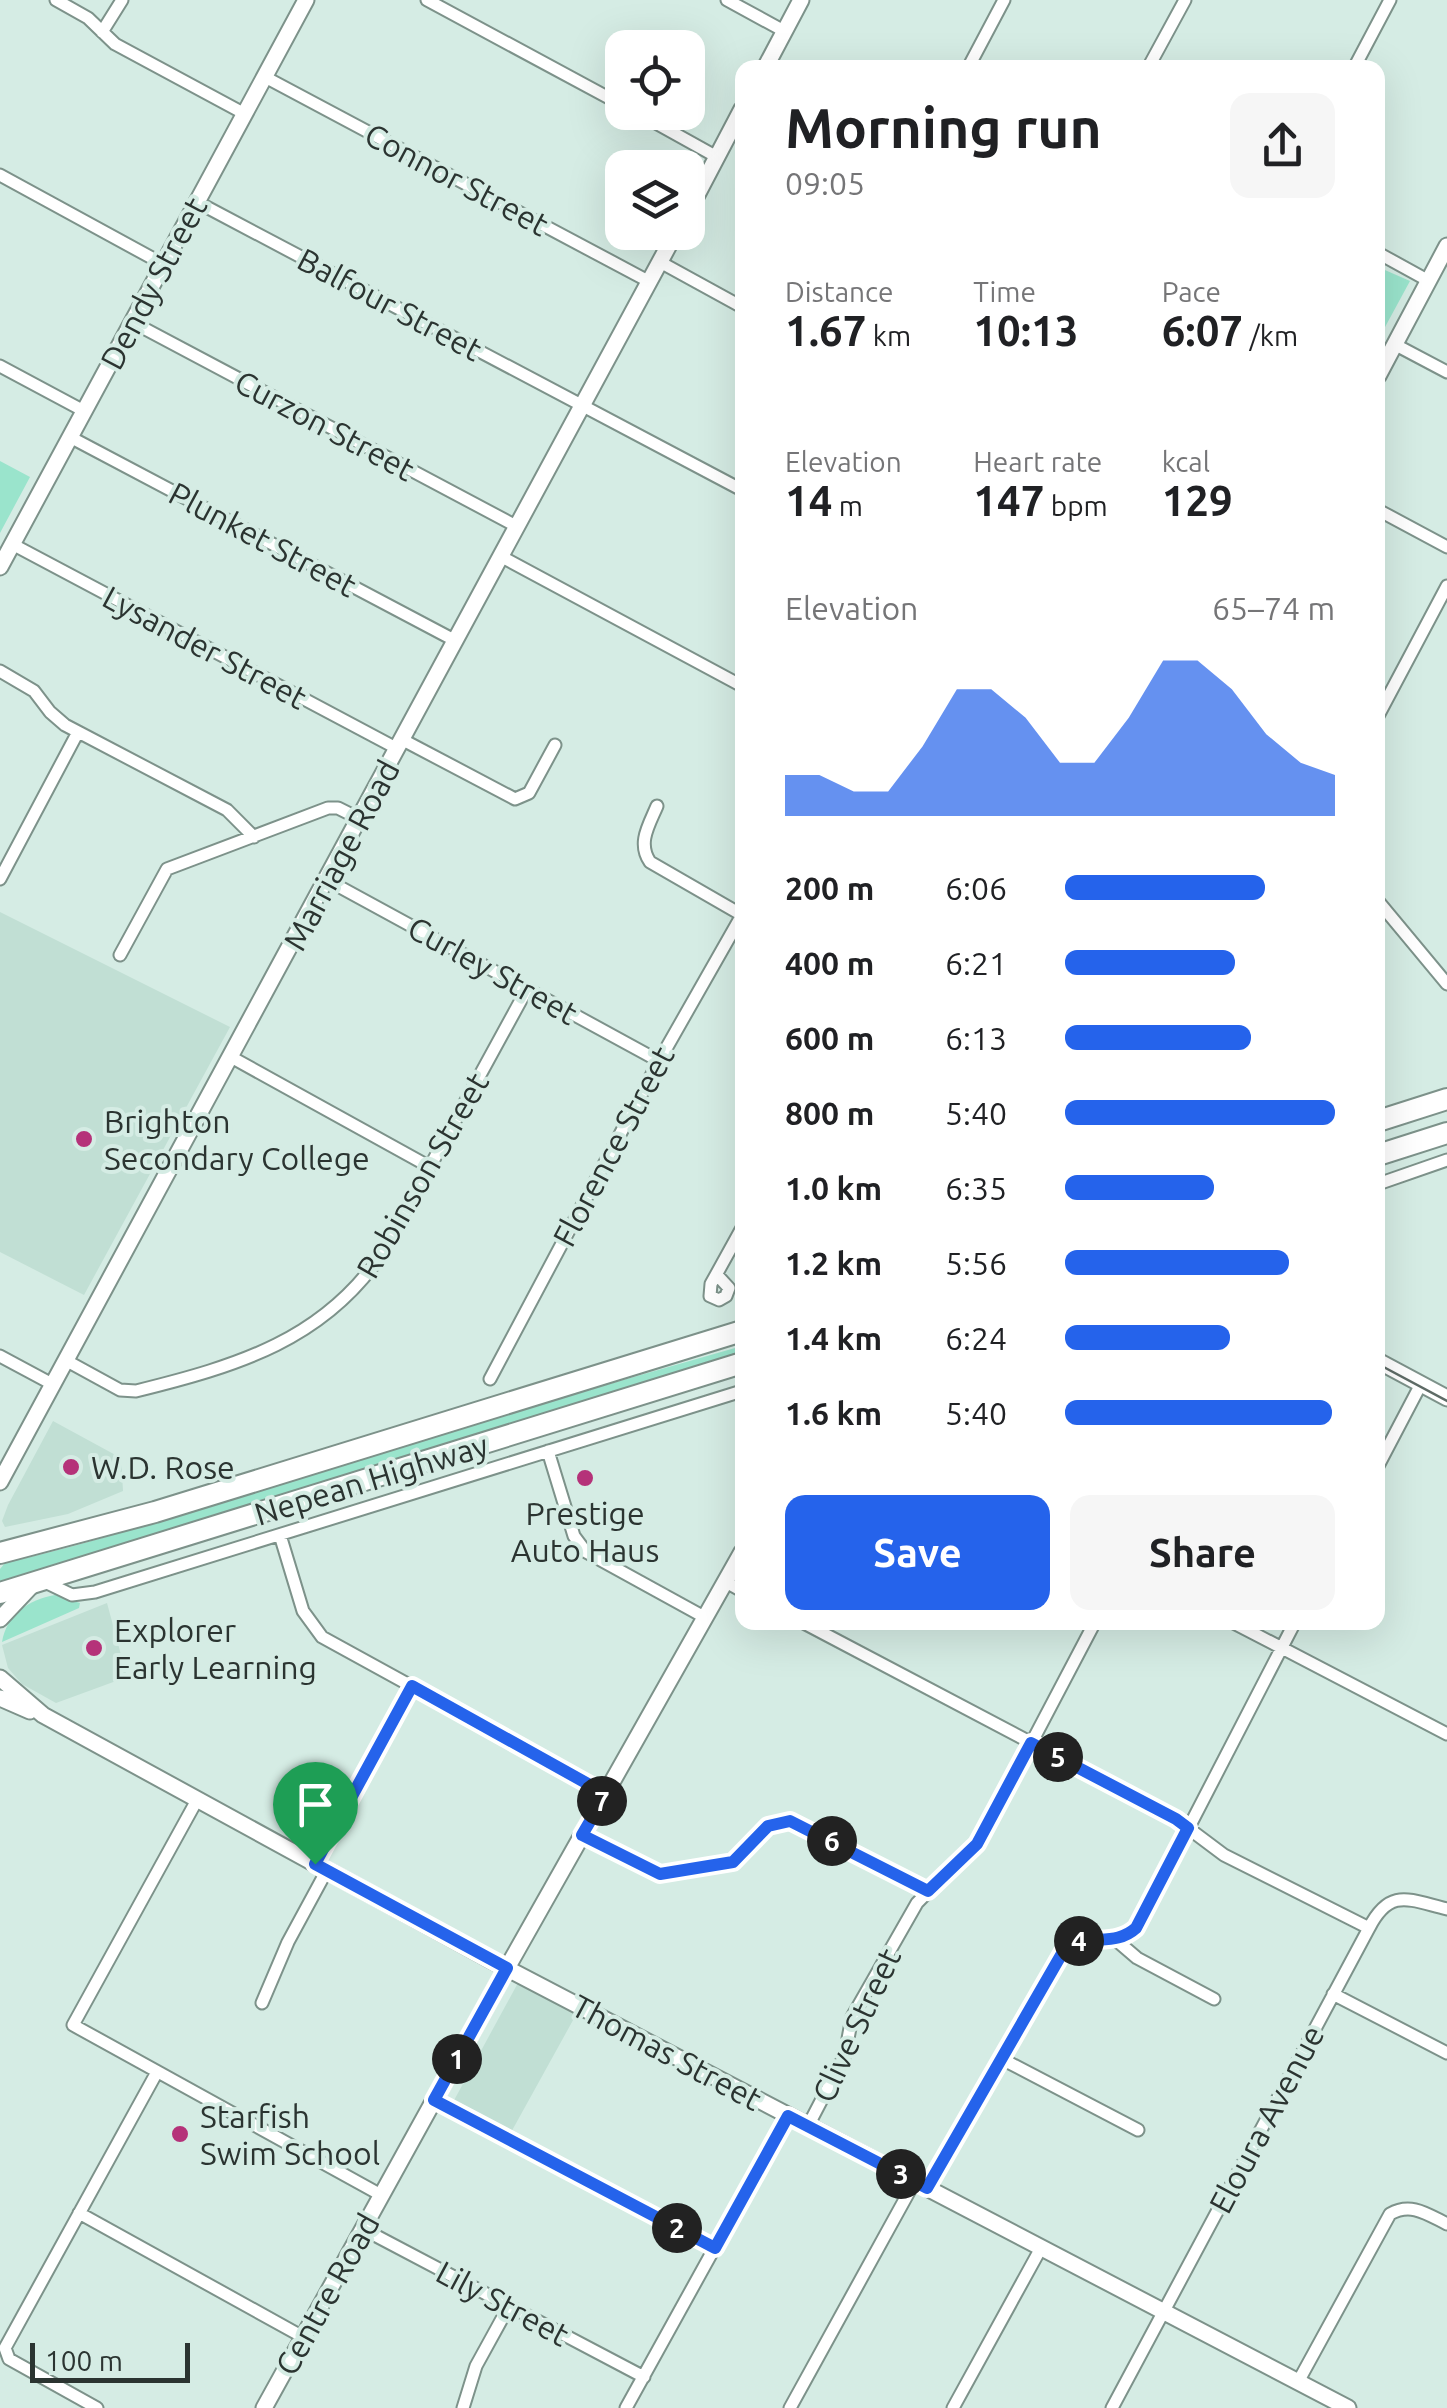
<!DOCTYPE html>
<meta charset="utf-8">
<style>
body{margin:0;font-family:Ubuntu,sans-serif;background:#f6f6f6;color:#202124;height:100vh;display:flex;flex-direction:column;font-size:38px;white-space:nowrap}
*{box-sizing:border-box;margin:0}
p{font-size:32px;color:#757577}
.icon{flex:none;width:55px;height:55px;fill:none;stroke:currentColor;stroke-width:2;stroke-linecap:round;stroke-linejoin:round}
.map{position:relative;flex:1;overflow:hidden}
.panel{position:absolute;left:735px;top:60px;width:650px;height:1570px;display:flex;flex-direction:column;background:#fff;border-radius:20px;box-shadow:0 10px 40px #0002}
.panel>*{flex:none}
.buttons{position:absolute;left:605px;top:30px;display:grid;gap:20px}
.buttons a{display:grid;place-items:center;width:100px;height:100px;border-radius:20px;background:#fff;box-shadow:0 10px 40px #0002;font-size:50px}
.scale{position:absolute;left:30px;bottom:25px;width:160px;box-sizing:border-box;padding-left:10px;border:5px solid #2b3431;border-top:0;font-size:28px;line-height:35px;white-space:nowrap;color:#2b3431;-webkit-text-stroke:8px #d5ece4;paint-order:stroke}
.pin{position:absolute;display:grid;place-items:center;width:85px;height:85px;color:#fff;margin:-102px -42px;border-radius:50% 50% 50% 0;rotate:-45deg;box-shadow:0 0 10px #0007}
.pin .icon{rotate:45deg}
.km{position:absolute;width:50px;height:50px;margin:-25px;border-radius:50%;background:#222;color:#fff;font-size:28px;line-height:50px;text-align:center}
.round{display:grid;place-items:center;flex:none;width:105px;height:105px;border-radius:20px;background:#f6f6f6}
.overview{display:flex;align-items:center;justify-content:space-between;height:170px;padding:0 50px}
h1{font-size:55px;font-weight:700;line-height:75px}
.metrics{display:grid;grid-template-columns:repeat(3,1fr);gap:15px;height:170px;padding:10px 50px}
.metrics div{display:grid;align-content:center}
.metrics b{font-size:42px;font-weight:700}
.metrics small{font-size:28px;font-weight:400}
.metrics p{font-size:28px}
.chart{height:280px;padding:20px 50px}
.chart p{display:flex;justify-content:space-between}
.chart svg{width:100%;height:180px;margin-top:10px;fill:#2563eb;opacity:.7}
.cta{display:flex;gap:20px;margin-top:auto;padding:20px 50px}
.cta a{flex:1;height:115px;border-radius:20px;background:#2563eb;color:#fff;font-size:40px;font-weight:700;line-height:115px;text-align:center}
.cta a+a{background:#f6f6f6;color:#202124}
ul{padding:0 50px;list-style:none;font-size:32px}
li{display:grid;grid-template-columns:160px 120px 1fr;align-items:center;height:75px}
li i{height:25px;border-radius:12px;background:#2563eb}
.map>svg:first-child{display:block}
</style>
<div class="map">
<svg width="1447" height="2408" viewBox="0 0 1447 2408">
<rect width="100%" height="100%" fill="#d5ece4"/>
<path fill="#c1dfd4" d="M0,912L230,1027L84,1295L0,1252Z
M53,1421L121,1458L123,1491L68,1514L5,1527L2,1521L8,1505Z
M107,1603L127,1677L56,1703L22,1684L8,1668L2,1645Z
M519,1981L577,2013L509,2136L452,2104Z"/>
<path fill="#9ae4cc" d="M1378,267L1410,281L1378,340Z
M0,461L30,477L0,533Z
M742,1346V1353L736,1355L0,1581V1569L5,1563C119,1537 229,1499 341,1465C474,1423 608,1384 742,1346Z
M55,1595L80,1603L79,1608L2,1642C7,1614 28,1600 55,1595Z"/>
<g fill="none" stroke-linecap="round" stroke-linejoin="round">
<g stroke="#7d928a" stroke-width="15">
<path id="street" d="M56,0L88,18L115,44L245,114
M427,0L622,105
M727,0L784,31
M102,32L122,0
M968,68L1004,0
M1148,68L1185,0
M1354,68L1390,0
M265,77L650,282
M636,112L717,157
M0,175L163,264
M197,202L742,490
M1378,253L1429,281
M660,262L742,307
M132,322L518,527
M1394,344L1447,372
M0,366L84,411
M70,437L456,641
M1378,510L1447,547
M12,544L398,749
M502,557L742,686
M0,671L34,691L50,712L65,725L227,810L254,837
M1378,716L1447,586
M403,740L515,799L529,793L555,745
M657,806C649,825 637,843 650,862L742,915
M0,879L78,732
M327,880L659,1061
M1378,901L1447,984
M120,955L167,869L328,808H338L360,819
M231,1057L430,1167
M1378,1184L1447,1160
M717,1275L729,1288L726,1296L719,1300L710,1296L711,1284L742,1228
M0,1356L54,1385
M67,1361L120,1390L136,1391C237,1366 326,1340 385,1249L527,989
M490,1379L659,1061L742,915
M548,1451L574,1536L586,1552L706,1618
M1378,1466L1421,1384
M280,1535L303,1611L322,1637L606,1793
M41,1580L72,1595L95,1592L742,1391
M726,1582L742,1591
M802,1622L1176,1819L1224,1855L1369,1928C1390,1887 1409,1900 1447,1909
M1232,1622L1447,1734
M197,1800L73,2025L381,2195
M582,1835L660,1874L733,1862L768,1826L790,1821L928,1891
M315,1864L412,1686
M1116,1940L1137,1958L1214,1999
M1333,1994L1447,2053
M262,2003L288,1942L327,1870
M1002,2059L1138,2130
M434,2101L715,2248
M808,2126L845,2055L852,2017L917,1903L982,1837L1095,1622
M927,2188L1064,1950L1087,1940L1123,1938L1140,1922L1295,1622
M79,2213L303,2337
M363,2229L644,2377
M1298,2382L1390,2214C1411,2202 1427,2214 1447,2224
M97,2408L9,2359L5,2348L157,2072
M463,2408L476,2366L509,2306
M626,2408L788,2115
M790,2408L915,2181
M953,2408L1041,2248
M1112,2408L1369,1928"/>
</g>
<g stroke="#7d928a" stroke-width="19">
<path id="secondary" d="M765,68L801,0
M688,212L742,109
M1378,376L1447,246
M0,567L306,0
M1378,1361L1447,1398
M0,1482L676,232
M0,1619L35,1582
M0,1678L43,1715L489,1959L1348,2408
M0,1698L30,1711
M264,2408L507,1968L742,1552"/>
</g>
<g stroke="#7d928a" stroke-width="24">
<path id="highway" d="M1378,1121L1447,1099
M1378,1155L1447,1133
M0,1553L155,1512L742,1331
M0,1593L742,1363"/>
</g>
<use href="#street" stroke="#fff" stroke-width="11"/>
<use href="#secondary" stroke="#fff" stroke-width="15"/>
<use href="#highway" stroke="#fff" stroke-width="20"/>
<path stroke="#5e6b66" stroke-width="2.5" d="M1378,1364L1447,1401"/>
</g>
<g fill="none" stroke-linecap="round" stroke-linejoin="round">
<g stroke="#fff" stroke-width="20">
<path id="route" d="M412,1686L606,1794L582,1835L660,1874L733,1862L768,1826L790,1821L928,1891L977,1844L1031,1743L1176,1819L1188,1828L1136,1928C1114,1948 1087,1932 1064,1950L927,2188L788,2116L715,2248L434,2100L507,1968L315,1864Z"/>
</g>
<use href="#route" stroke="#2563eb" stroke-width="12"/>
</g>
<g fill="#b53279" stroke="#d5ece4" stroke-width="4">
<circle cx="84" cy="1139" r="10"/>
<circle cx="71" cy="1467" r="10"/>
<circle cx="585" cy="1478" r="10"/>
<circle cx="94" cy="1648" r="10"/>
<circle cx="180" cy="2134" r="10"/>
</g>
<g text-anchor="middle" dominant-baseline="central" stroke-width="8" stroke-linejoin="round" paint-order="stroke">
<g font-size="32" fill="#2b3431" stroke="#d5ece4">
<text transform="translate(457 179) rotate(28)">Connor Street</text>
<text transform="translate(153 283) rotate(-62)">Dendy Street</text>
<text transform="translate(390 304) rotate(28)">Balfour Street</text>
<text transform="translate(325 425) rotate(28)">Curzon Street</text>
<text transform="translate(263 539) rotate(28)">Plunket Street</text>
<text transform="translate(205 647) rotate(28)">Lysander Street</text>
<text transform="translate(341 855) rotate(-62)">Marriage Road</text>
<text transform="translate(493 970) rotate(29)">Curley Street</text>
<text transform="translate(613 1146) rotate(-62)">Florence Street</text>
<text transform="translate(422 1175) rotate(-60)">Robinson Street</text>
<text transform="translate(371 1479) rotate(-17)">Nepean Highway</text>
<text transform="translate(856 2025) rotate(-65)">Clive Street</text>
<text transform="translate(667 2052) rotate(28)">Thomas Street</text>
<text transform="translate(1266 2119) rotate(-62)">Eloura Avenue</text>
<text transform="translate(327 2294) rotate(-61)">Centre Road</text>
<text transform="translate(503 2303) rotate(28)">Lily Street</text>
</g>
<g font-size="32" fill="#2b3431" stroke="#d5ece4" text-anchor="start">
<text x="104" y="1121">Brighton<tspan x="104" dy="37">Secondary College</tspan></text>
<text x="91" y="1467">W.D. Rose</text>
<text x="585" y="1513" text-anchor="middle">Prestige<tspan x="585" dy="37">Auto Haus</tspan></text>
<text x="114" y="1630">Explorer<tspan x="114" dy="37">Early Learning</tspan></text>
<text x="200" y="2116">Starfish<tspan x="200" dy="37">Swim School</tspan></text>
</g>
</g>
</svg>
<div class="buttons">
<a><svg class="icon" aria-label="locate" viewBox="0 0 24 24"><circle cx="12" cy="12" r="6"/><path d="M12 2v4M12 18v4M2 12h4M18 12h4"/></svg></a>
<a><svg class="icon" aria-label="layers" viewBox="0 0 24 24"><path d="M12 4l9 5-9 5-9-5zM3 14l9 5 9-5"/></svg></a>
</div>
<div class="scale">100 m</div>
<div class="pin" style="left:315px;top:1864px;background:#1e9e55"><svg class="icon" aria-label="arrive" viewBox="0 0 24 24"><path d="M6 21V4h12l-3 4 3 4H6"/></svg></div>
<b class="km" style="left:457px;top:2059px">1</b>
<b class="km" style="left:677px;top:2228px">2</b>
<b class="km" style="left:901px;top:2174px">3</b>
<b class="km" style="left:1079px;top:1941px">4</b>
<b class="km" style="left:1058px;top:1757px">5</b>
<b class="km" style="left:832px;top:1841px">6</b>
<b class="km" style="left:602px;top:1801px">7</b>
<section class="panel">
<div class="overview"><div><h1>Morning run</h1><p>09:05</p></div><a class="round"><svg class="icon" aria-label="share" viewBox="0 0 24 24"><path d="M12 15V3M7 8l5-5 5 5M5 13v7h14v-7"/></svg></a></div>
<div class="metrics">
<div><p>Distance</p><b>1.67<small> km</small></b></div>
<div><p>Time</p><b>10:13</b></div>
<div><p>Pace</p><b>6:07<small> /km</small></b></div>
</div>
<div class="metrics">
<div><p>Elevation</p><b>14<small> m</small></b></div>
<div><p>Heart rate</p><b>147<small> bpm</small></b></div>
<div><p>kcal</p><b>129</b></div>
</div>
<div class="chart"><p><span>Elevation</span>65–74 m</p>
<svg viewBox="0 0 160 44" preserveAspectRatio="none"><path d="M0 44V34L10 34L20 38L30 38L40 27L50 13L60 13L70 20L80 31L90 31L100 20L110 6L120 6L130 13L140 24L150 31L160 34V44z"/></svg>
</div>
<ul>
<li><b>200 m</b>6:06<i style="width:74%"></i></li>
<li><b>400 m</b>6:21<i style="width:63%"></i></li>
<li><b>600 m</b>6:13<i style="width:69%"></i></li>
<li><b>800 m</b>5:40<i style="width:100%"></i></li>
<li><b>1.0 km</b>6:35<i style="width:55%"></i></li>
<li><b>1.2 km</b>5:56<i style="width:83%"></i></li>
<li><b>1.4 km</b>6:24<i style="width:61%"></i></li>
<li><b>1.6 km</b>5:40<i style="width:99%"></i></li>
</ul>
<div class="cta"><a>Save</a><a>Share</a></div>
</section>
</div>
